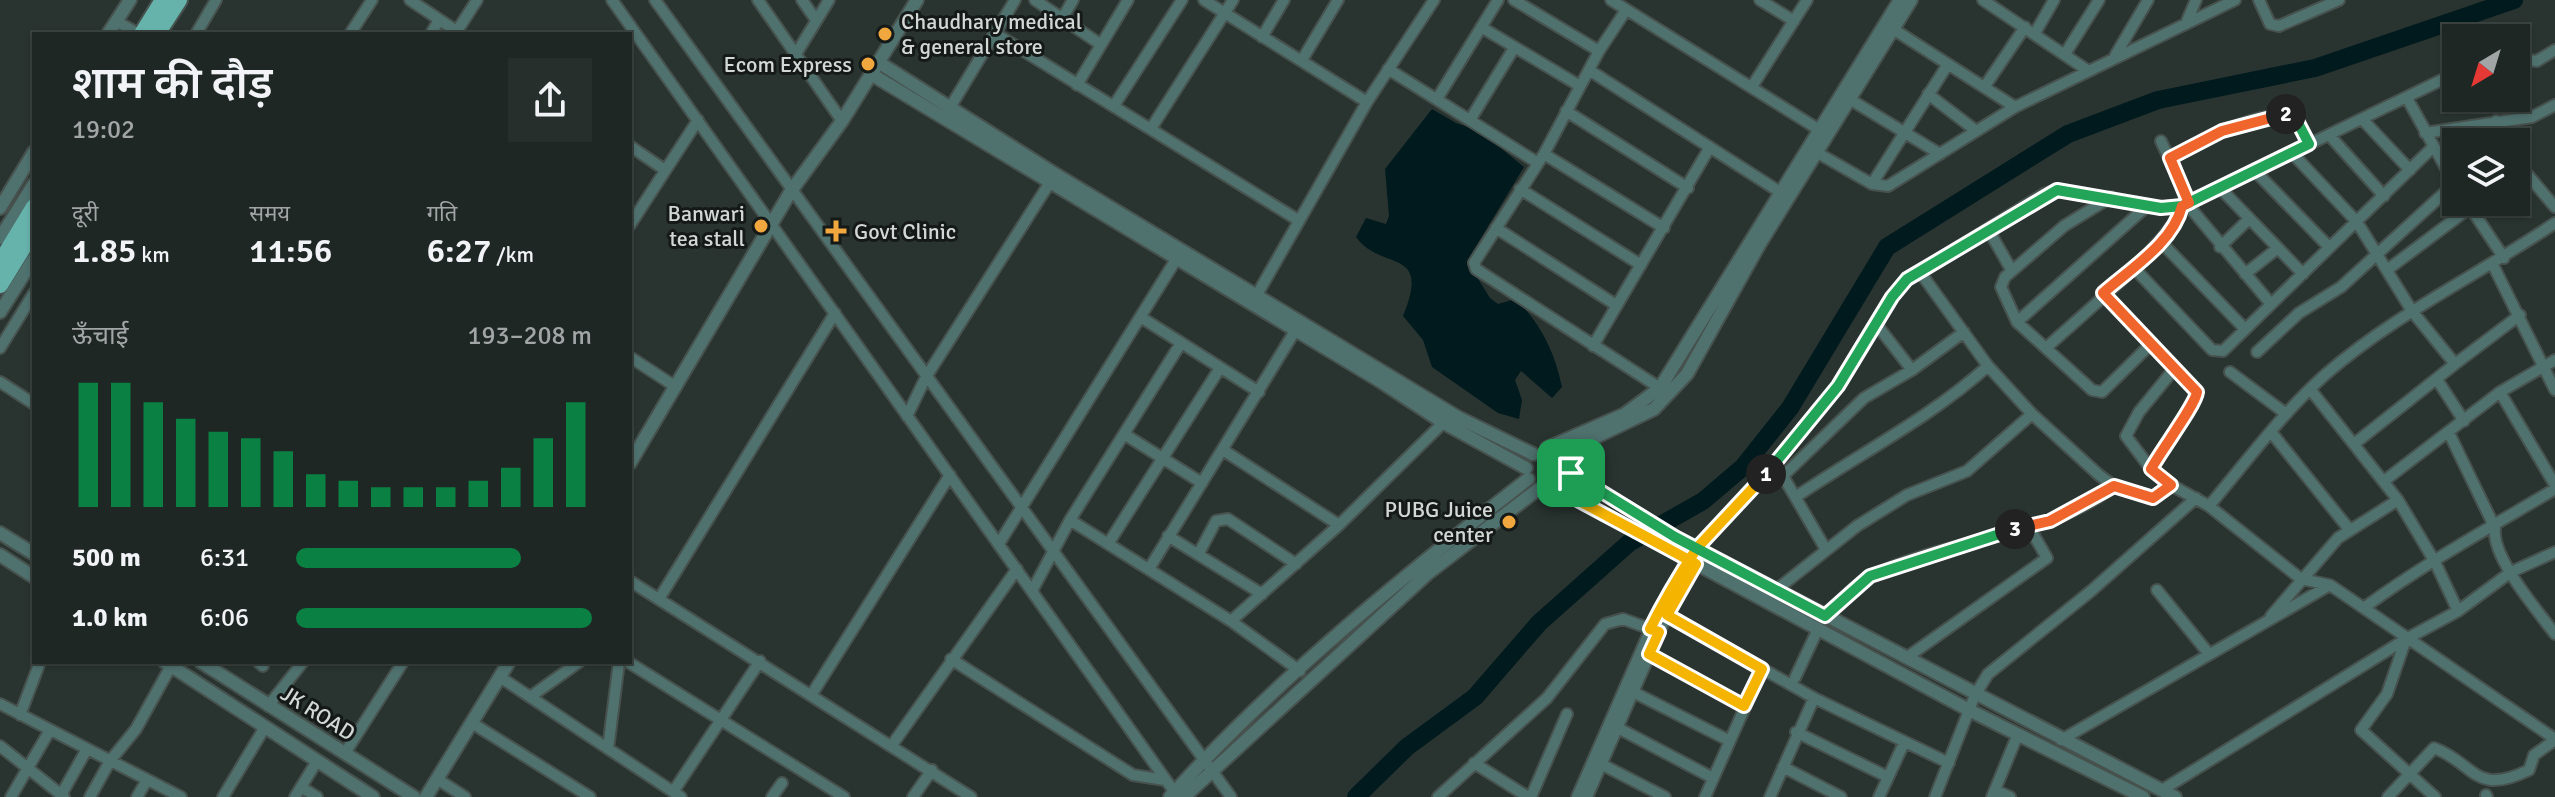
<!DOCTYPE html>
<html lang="hi">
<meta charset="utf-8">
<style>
body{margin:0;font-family:Signika,"Noto Sans Devanagari",sans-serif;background:#272f2c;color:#f1f3f6;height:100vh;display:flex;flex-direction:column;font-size:30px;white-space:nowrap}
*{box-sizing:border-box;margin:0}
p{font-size:26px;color:#a1a5a6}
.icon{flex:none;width:44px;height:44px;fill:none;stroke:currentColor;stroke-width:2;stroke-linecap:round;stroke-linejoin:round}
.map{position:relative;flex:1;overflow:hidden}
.sheet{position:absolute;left:32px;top:32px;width:600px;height:632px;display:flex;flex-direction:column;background:#1f2724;border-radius:0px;box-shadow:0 2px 6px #0004,0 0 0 2px #3c4441}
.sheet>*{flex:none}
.needle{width:52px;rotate:218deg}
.buttons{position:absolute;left:2442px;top:24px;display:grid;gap:16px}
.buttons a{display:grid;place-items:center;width:88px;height:88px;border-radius:0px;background:#1f2724;box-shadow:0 2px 6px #0004,0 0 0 2px #3c4441;font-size:40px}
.pin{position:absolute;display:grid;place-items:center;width:68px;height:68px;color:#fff;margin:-34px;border-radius:16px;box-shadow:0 4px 12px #0006}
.km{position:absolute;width:40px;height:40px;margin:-20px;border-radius:50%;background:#222;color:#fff;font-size:22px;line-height:40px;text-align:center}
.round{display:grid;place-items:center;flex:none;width:84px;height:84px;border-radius:0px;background:#272f2c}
.overview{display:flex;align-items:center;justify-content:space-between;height:136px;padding:0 40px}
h1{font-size:44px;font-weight:600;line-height:60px}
.figures{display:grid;grid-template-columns:repeat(3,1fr);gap:12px;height:136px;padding:8px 40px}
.figures div{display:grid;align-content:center}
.figures b{font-size:34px;font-weight:600}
.figures small{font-size:22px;font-weight:400}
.figures p{font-size:22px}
.chart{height:224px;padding:16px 40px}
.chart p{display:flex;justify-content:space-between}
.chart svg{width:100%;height:144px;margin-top:8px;stroke:#0b8043;stroke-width:6}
ul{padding:0 40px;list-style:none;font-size:26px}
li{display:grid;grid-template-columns:128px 96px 1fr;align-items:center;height:60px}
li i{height:20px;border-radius:10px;background:#0b8043}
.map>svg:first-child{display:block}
</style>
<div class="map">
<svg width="2555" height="797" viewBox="0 0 2555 797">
<rect width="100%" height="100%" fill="#293430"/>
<path fill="#001a1e" d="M1432,109L1456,123L1480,131L1524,167L1467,261L1490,298L1498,304L1515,299C1541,323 1555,353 1562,387L1552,398L1521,371L1515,380L1522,400L1519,419L1498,413L1432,367L1423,340L1403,316C1432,246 1381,272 1356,237L1366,218L1386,224L1389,216L1385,169Z"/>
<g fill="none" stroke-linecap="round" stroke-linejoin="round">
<path stroke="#001a1e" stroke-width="18" d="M1356,797L1407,747L1475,697L1539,623L1629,543L1703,501L1743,467L1790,408L1887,247L2068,134L2158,100L2315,68L2514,0"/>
<g stroke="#47524e" stroke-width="14">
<path id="minor" d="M410,0L461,34
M612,0L1178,797
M655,0L1231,797
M758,0L842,121
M802,0L816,20
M1035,0L1100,44
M1204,0L1367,102
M1514,0L1599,51
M1611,0L1818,129
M1760,0L1794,21
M1983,0L2087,70
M2259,0L2270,24L2279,26L2339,0
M1626,10L1599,51L1544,154L1474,263L1476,269L1660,388
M1063,17L1073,0
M116,21L139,34
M2187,21L2196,0
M1481,27L1580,86
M1893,29L2015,107
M457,31L477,0
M2035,33L2054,0
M196,34L216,0
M350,34L372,0
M431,34L439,20
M996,34L1298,220
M1262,37L1284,0
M796,54L829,0
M2065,54L2099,0
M2115,56L2148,0
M2516,59L2537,61L2555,50
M1302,60L1338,0
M1388,69L1538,163
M1589,70L1780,192
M1077,85L1128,0
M1753,85L1807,0
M1985,86L2025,27
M1928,94L1975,130
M2407,98L2456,186
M1437,99L1498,0
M1851,100L1940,154
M1115,104L1182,0
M948,111L1015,0
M1566,111L1688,188
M1470,120L1514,48
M2363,120L2410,170
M2496,121L2504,142
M1152,127L1233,0
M2425,133L2532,117L2555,105
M2330,136L2384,196
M2161,141L2193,211L2271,304
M630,146L665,170
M1816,152L1872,184L1888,186L2015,107L2235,0
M2292,153L2357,222L2412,311L2455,364L2354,444
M1544,154L1664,228
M2170,158C2195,145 2271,102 2296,119L2309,144
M2516,161L2555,207
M2255,171L2329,247
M1872,184L1948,64
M1520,189L1641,265
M2221,189L2303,274
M2111,197L2064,226L2005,277L2001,287L2017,322L2092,390L2102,392L2152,343
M2468,204L2504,258
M630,225L698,120
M1496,228L1616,305
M1988,229L2012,271
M2161,242L2245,329
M2220,247L2249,219
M2493,265L2555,390
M2133,267L2212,350L2223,351L2432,148
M2387,270L2471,207
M1920,272L1988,366L2032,414L2099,475L2114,486L2153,498L2171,485
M2245,274L2278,248
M2103,293L2197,392C2196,404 2160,453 2151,469
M1254,300L1367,102L1434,0
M1142,318L1259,392
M2017,322L2147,206
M1877,325L1912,370
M1593,346L1710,147
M0,348L34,293
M2046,348C2077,319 2173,241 2182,206
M2257,352L2299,313L2341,287L2454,184
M630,357L676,387
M2455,364L2520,315
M2175,368L2139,412L2126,436L2151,469L2171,485L2209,506L2301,579L2330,585L2555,739
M2230,372L2285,413
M2438,381L2464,421
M0,382L34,404
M2310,389L2398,500L2435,562L2458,611
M2500,392L2555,485
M907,416L926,377L1054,176
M2271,432L2349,529
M2449,433L2495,528C2491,557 2537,610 2555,634
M1124,434L1202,483
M1223,450L1339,525
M1780,471L1825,548
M1784,475L1864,398L1912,370L1964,332
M2384,481L2500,392L2555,360
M1797,496C1861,453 1931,417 1988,366
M2209,506C2247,461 2282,413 2326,374C2395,314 2480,274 2555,223
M1070,520L1231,621L1300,671
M1168,536L1262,594
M1000,542L1177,258
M1108,544L1220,368
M1199,553L1216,521L1228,519L1296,564
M1149,569L1295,331
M630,581L971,797
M1776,590L1857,526L1907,495L1967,471L2032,414
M2157,590L2209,654
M1032,591L1070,520L1181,343
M659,599L835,313
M2365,607C2425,563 2491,527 2555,489
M1659,610L1814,698L1949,763
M1825,616C1839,603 1854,584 1872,576C1946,539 2048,538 2114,486
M2271,616L2338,538L2398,500
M1231,621L1339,525L1448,418
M2406,639L2387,694L2361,730L2435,797
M1649,654L1744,706
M1906,658L2047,558L2028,525
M951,659L1133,775L1165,780
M258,662L263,666
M628,662L844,797
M500,677L681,797
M1795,678L1818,629L1823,631
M1635,693L1730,741
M812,694L950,475
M530,697L579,662
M0,704L181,797
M268,706L303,662
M20,715L40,662
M472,723L590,797
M1618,728L1713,778
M1796,732L1888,777
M2061,740L2330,585
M892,745L1017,569
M0,746L64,797
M608,749L619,662
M345,753L403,662
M1474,763L1528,797
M1601,764L1665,797
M1783,767L1841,797
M437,779L465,797
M301,787L317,797
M1995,790L2010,797
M2162,790L2406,639L2458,611L2511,572L2555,552
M673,792L760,661
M2486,795L2487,797
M11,797L50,730
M60,797L87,749
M90,797L110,761L136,729L171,666
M137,797L147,780
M223,797L265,727
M295,797L317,761
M772,797L782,783
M913,797L932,770
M1438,797L1547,698L1605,624L1623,619L1659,632
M1531,797L1567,714
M1577,797L1659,610L1697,548L1774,465L1838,386L1892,297L1907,279L2044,194L2057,190L2161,208L2182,206L2456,73
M1587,797L1667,615L1700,557
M1705,797L1762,669
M1770,797L1814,698
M1879,797L1904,743
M1935,797L1975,695L1988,674L2091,591L2196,498
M1992,797L2018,734
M2388,797L2434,748C2475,763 2474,797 2529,770L2534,755L2555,740"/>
</g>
<g stroke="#47524e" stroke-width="16">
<path id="tertiary" d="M108,34L130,0
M878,62L1055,174L1459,418L1533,454
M871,74L1380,381L1444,423L1526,468
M0,208L34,152
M0,238L34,184
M0,312L34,258
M1547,448L1625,414L1660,388L1900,0
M1567,457L1581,444L1654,409L1687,374L1759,245L1911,0
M630,463L791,191L842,121L917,0
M1571,473L1675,537L2175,797
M1559,490L1969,710L2143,797
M0,533L34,554
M0,555L34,577
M165,662L373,797
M201,662L414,797
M426,797L509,662
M1170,797C1273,682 1406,574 1528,479
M1184,797L1427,574L1537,490"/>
</g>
<g stroke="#47524e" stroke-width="20">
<path id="primary" d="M142,34L163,0
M157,34L179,0
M0,263L34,207
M0,285L34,230"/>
</g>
<use href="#minor" stroke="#4f726f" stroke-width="10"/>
<use href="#tertiary" stroke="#4f726f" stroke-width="12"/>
<use href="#primary" stroke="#66b3ab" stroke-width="16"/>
</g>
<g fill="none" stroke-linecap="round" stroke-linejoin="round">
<g stroke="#fff" stroke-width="16">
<path id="split-1" d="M1571,473L1567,483L1559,490C1605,515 1651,539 1696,564L1667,615L1762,669L1744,706L1649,654L1659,632L1650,629C1664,601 1680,574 1697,548L1766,474"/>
</g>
<g stroke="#fff" stroke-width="16">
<path id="split-2" d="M1766,474L1838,386L1892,297L1907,279L2057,190L2161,208L2182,206L2309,144L2296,119L2286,114"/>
</g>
<g stroke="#fff" stroke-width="16">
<path id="split-3" d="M2015,529L2050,521L2114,486L2153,498L2171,485L2151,469C2160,452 2196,404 2197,392L2103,293C2130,269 2173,243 2182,206L2189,203L2170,158L2222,131L2286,114"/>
</g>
<g stroke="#fff" stroke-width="16">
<path id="split-4" d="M1571,473L1675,537L1825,616L1870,576L2015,529"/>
</g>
<use href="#split-1" stroke="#f5b400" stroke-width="10"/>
<use href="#split-2" stroke="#22a559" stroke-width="10"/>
<use href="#split-3" stroke="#f0652b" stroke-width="10"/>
<use href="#split-4" stroke="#22a559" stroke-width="10"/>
</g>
<g fill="#efa73e" stroke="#151a18" stroke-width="3">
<circle cx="885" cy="34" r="8"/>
<circle cx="868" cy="64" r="8"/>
<circle cx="761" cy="226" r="8"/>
<path d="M832 219h8v8h8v8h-8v8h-8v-8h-8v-8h8z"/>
<circle cx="1509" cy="522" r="8"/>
</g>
<g text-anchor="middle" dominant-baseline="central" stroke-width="6" stroke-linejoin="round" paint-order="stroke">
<g font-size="22" fill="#d2d8d5" stroke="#151a18" text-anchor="end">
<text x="901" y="21" text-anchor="start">Chaudhary medical<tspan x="901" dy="25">&amp; general store</tspan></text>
<text x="852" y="64">Ecom Express</text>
<text x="745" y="213">Banwari<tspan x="745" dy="25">tea stall</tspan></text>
<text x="854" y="231" text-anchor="start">Govt Clinic</text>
<text x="1493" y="509">PUBG Juice<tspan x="1493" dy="25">center</tspan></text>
</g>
<g font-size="22" fill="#d2d8d5" stroke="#151a18">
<text transform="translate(318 713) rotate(32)">JK ROAD</text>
</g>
</g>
</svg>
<div class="buttons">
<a><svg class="needle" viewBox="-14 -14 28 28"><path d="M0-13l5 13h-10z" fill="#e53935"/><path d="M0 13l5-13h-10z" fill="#a1a5a6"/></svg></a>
<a><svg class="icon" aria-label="layers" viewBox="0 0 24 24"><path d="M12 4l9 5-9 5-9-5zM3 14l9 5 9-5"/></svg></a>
</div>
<div class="pin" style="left:1571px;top:473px;background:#1e9e55"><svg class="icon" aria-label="arrive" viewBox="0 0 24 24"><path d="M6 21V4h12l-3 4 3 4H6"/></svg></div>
<b class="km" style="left:1766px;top:474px">1</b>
<b class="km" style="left:2286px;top:114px">2</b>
<b class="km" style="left:2015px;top:529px">3</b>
<section class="sheet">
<div class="overview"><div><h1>शाम की दौड़</h1><p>19:02</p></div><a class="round"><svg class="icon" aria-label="share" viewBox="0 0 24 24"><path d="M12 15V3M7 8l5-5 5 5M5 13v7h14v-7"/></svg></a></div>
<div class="figures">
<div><p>दूरी</p><b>1.85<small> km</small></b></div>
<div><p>समय</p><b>11:56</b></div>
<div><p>गति</p><b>6:27<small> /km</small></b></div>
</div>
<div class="chart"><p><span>ऊँचाई</span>193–208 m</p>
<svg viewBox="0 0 160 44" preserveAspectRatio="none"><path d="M5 44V6M15 44V6M25 44V12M35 44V17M45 44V21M55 44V23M65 44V27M75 44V34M85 44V36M95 44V38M105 44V38M115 44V38M125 44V36M135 44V32M145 44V23M155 44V12"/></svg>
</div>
<ul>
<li><b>500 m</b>6:31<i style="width:76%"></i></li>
<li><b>1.0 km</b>6:06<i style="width:100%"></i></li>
</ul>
</section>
</div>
